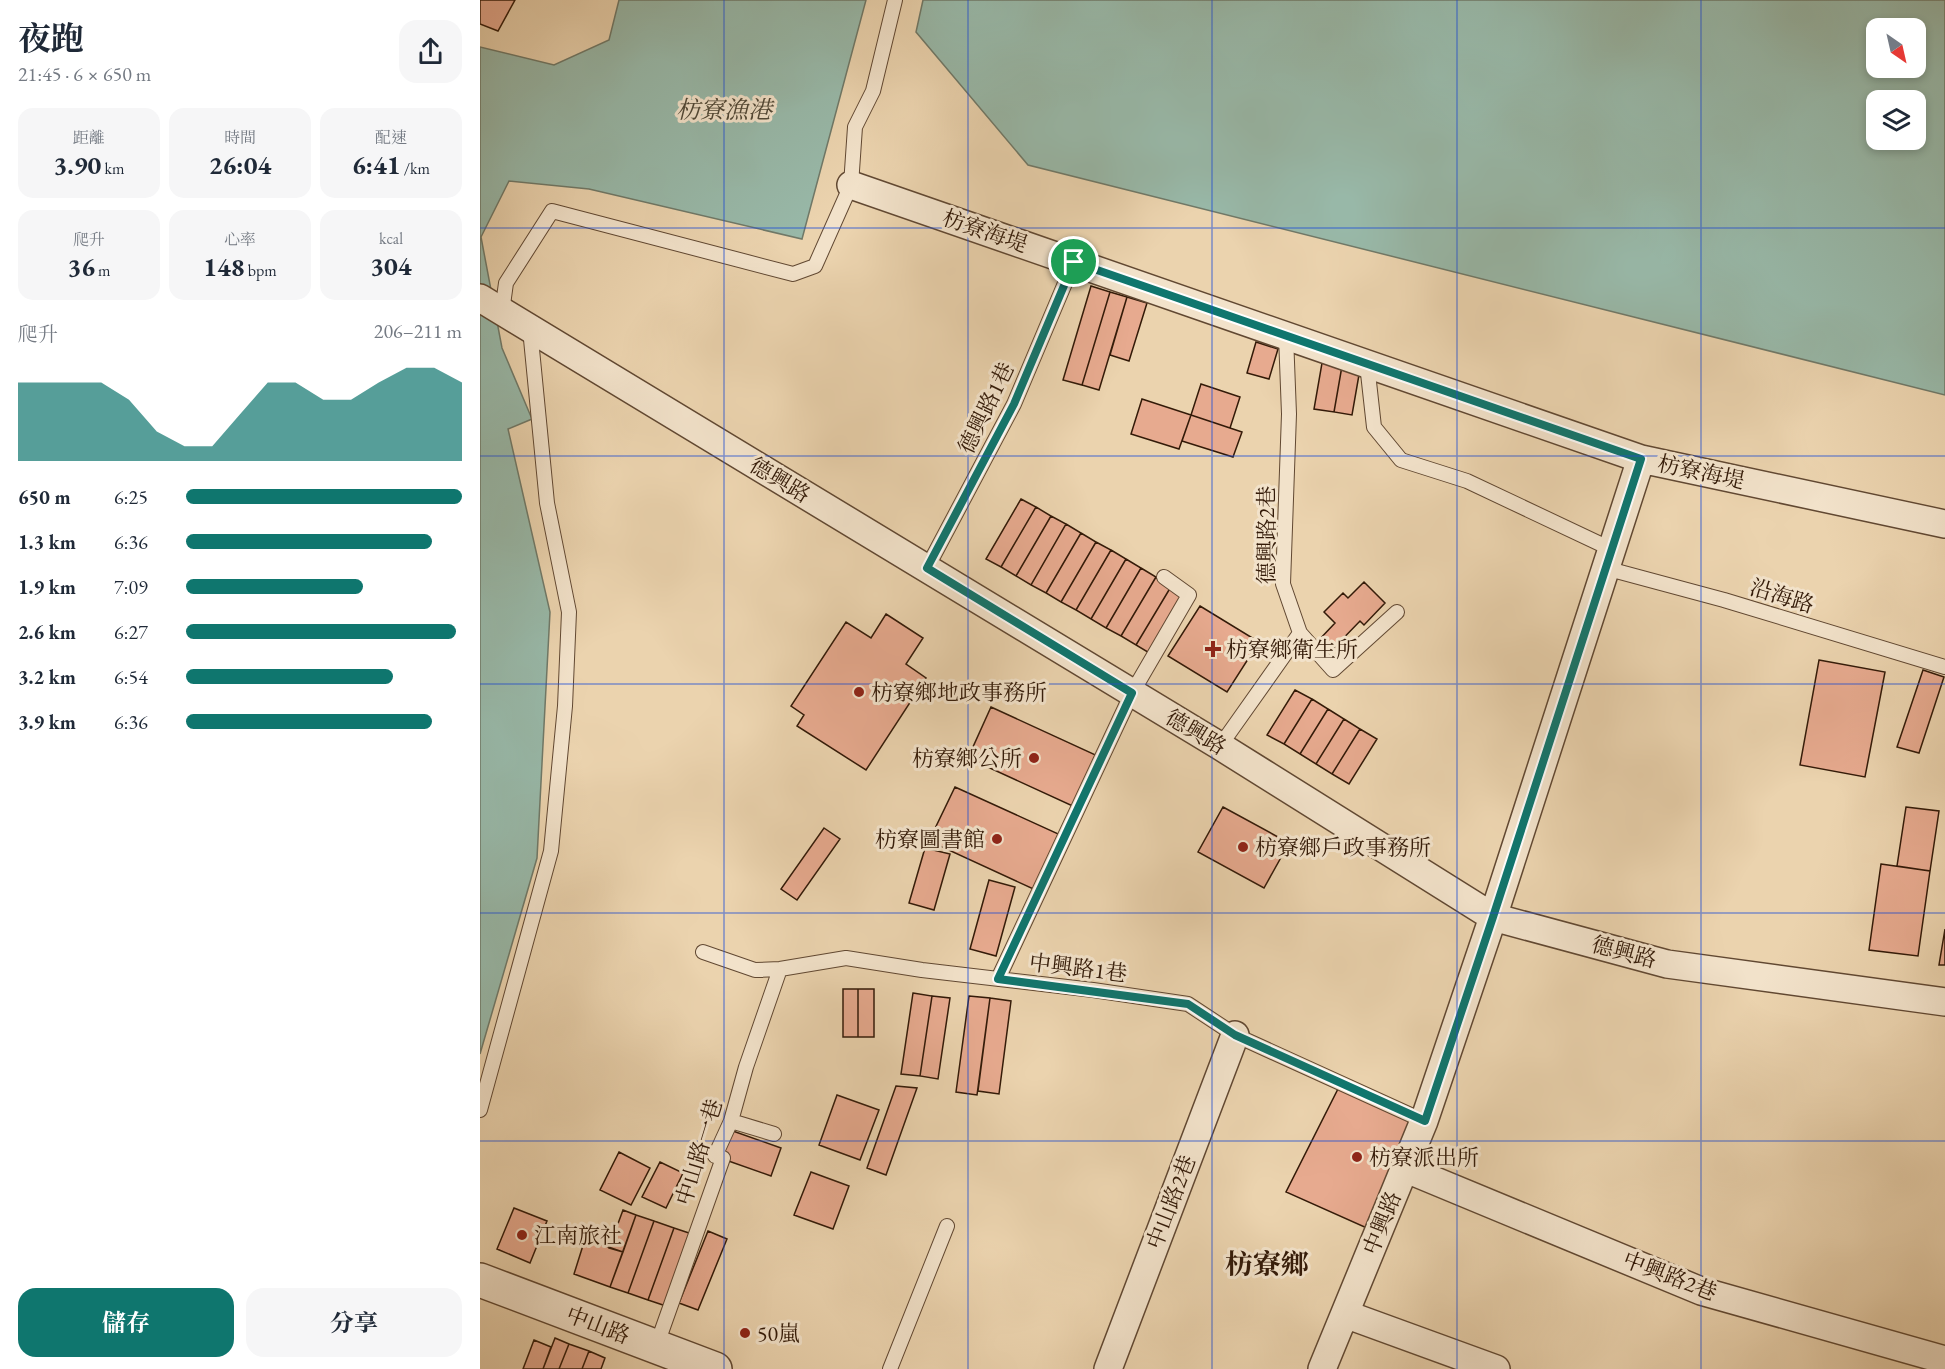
<!DOCTYPE html>
<html lang="zh-TW">
<meta charset="utf-8">
<style>
body{margin:0;font-family:"EB Garamond","Noto Serif TC",serif;background:#f6f6f7;color:#1f2937;height:100vh;display:flex;flex-direction:column;font-size:22px;white-space:nowrap}
*{box-sizing:border-box;margin:0}
p{font-size:20px;color:#747a83}
.icon{flex:none;width:33px;height:33px;fill:none;stroke:currentColor;stroke-width:2;stroke-linecap:round;stroke-linejoin:round}
.map{position:relative;flex:1;overflow:hidden}
.panel{display:flex;flex-direction:column;background:#fff;width:480px}
.panel>*{flex:none}
.needle{width:39px;rotate:146deg}
.fabs{position:absolute;left:1386px;top:18px;display:grid;gap:12px}
.fabs a{display:grid;place-items:center;width:60px;height:60px;border-radius:12px;background:#fff;box-shadow:0 3px 9px #0003;font-size:30px}
.pin{position:absolute;display:grid;place-items:center;width:51px;height:51px;color:#fff;margin:-26px;border:3px solid #fff;border-radius:50%;box-shadow:0 2px 6px #0007}
.round{display:grid;place-items:center;flex:none;width:63px;height:63px;border-radius:18px;background:#f6f6f7}
.summary{display:flex;align-items:center;justify-content:space-between;height:102px;padding:0 18px}
h1{font-size:33px;font-weight:700;line-height:45px}
.metrics{display:grid;grid-template-columns:repeat(3,1fr);gap:9px;height:102px;padding:6px 18px}
.metrics div{display:grid;align-content:center;border-radius:15px;background:#f6f6f7;text-align:center}
.metrics b{font-size:26px;font-weight:700}
.metrics small{font-size:16px;font-weight:400}
.metrics p{font-size:16px}
.chart{height:168px;padding:12px 18px}
.chart p{display:flex;justify-content:space-between}
.chart svg{width:100%;height:108px;margin-top:6px;fill:#0f766e;opacity:.7}
.primary-button{display:flex;gap:12px;margin-top:auto;padding:12px 18px}
.primary-button a{flex:1;height:69px;border-radius:18px;background:#0f766e;color:#fff;font-size:24px;font-weight:700;line-height:69px;text-align:center}
.primary-button a+a{background:#f6f6f7;color:#1f2937}
ul{padding:0 18px;list-style:none;font-size:20px}
li{display:grid;grid-template-columns:96px 72px 1fr;align-items:center;height:45px}
li i{height:15px;border-radius:8px;background:#0f766e}
main{display:flex;flex:1;min-height:0}
.map>svg:first-child{display:block}
</style>
<main>
<section class="panel">
<div class="summary"><div><h1>夜跑</h1><p>21:45 · 6 × 650 m</p></div><a class="round"><svg class="icon" aria-label="share" viewBox="0 0 24 24"><path d="M12 15V3M7 8l5-5 5 5M5 13v7h14v-7"/></svg></a></div>
<div class="metrics">
<div><p>距離</p><b>3.90<small> km</small></b></div>
<div><p>時間</p><b>26:04</b></div>
<div><p>配速</p><b>6:41<small> /km</small></b></div>
</div>
<div class="metrics">
<div><p>爬升</p><b>36<small> m</small></b></div>
<div><p>心率</p><b>148<small> bpm</small></b></div>
<div><p>kcal</p><b>304</b></div>
</div>
<div class="chart"><p><span>爬升</span>206–211 m</p>
<svg viewBox="0 0 160 44" preserveAspectRatio="none"><path d="M0 44V12L10 12L20 12L30 12L40 19L50 32L60 38L70 38L80 25L90 12L100 12L110 19L120 19L130 12L140 6L150 6L160 12V44z"/></svg>
</div>
<ul>
<li><b>650 m</b>6:25<i style="width:100%"></i></li>
<li><b>1.3 km</b>6:36<i style="width:89%"></i></li>
<li><b>1.9 km</b>7:09<i style="width:64%"></i></li>
<li><b>2.6 km</b>6:27<i style="width:98%"></i></li>
<li><b>3.2 km</b>6:54<i style="width:75%"></i></li>
<li><b>3.9 km</b>6:36<i style="width:89%"></i></li>
</ul>
<div class="primary-button"><a>儲存</a><a>分享</a></div>
</section>
<div class="map">
<svg width="1465" height="1369" viewBox="0 0 1465 1369">
<rect width="100%" height="100%" fill="#ebd3ae"/>
<filter id="stains"><feTurbulence type="fractalNoise" baseFrequency=".00333" numOctaves="4"/><feColorMatrix values="0 0 0 0 .2 0 0 0 0 .09 0 0 0 0 .02 0 0 0 .5 -.17"/></filter>
<radialGradient id="worn" r=".72"><stop offset=".6" stop-color="#630" stop-opacity="0"/><stop offset="1" stop-color="#630" stop-opacity=".3"/></radialGradient>
<path fill="#98b8a8" stroke="#707968" stroke-width="1.5" fill-rule="evenodd" d="M139,0H386L322,239L109,189L29,181L1,237L22,348L52,419L28,429L70,612L57,858L0,1054V47L74,65L129,40Z
M443,0H1465V395L548,165L436,32ZM1396,28H1436V68H1396ZM1396,100H1436V140H1396Z"/>
<path fill="#e7aa8f" stroke="#331a08" stroke-width="1.5" d="M0,0H35L18,31L0,24Z
M611,286L630,292L602,385L583,380Z
M630,292L647,297L619,390L602,385Z
M647,297L667,303L649,361L630,355Z
M776,342L798,349L789,379L767,373Z
M842,363L862,366L854,412L834,409Z
M862,366L880,369L872,415L854,412Z
M721,384L760,397L750,428L711,415Z
M662,399L711,415L699,449L651,434Z
M711,415L762,432L753,457L702,441Z
M541,499L556,507L521,567L506,559Z
M556,507L571,516L536,576L521,567Z
M571,516L586,524L551,585L536,576Z
M586,524L601,533L566,593L551,585Z
M601,533L616,542L581,602L566,593Z
M616,542L631,550L596,610L581,602Z
M631,550L646,559L611,619L596,610Z
M646,559L661,568L626,628L611,619Z
M661,568L676,577L641,636L626,628Z
M676,577L692,585L656,645L641,636Z
M884,582L905,603L884,625L880,621L850,652L838,641L855,623L844,612L863,593L868,598Z
M692,585L706,594L671,654L656,645Z
M720,606L779,642L747,692L688,656Z
M406,614L443,638L426,664L446,678L386,770L317,726L324,715L311,706L366,622L391,638Z
M1339,660L1405,672L1385,777L1320,765Z
M1443,670L1464,677L1439,753L1417,747Z
M815,690L832,699L804,744L787,735Z
M832,699L848,709L820,754L804,744Z
M511,707L620,757L597,808L488,758Z
M848,709L864,719L836,764L820,754Z
M864,719L880,729L852,774L836,764Z
M880,729L897,739L869,784L852,774Z
M475,787L585,837L560,892L449,841Z
M743,807L809,843L784,888L718,852Z
M1426,807L1459,811L1450,871L1417,866Z
M344,828L360,839L317,900L301,889Z
M445,848L470,854L454,910L429,903Z
M1401,864L1450,871L1438,956L1389,950Z
M509,880L535,887L516,956L490,949Z
M1465,929V965H1459Z
M363,989H378V1037H363Z
M378,989H394V1037H378Z
M433,993L452,996L440,1076L421,1074Z
M452,996L470,998L458,1079L440,1076Z
M489,996L510,998L497,1095L476,1092Z
M510,998L531,1001L519,1094L498,1091Z
M861,1083L944,1121L898,1233L806,1192Z
M416,1086L437,1088L406,1175L387,1168Z
M357,1095L399,1110L380,1160L339,1145Z
M250,1130L301,1148L291,1176L240,1158Z
M139,1152L170,1168L151,1205L120,1190Z
M180,1162L203,1173L186,1208L162,1197Z
M331,1172L369,1186L353,1229L314,1215Z
M34,1208L67,1221L50,1263L17,1249Z
M143,1210L156,1215L143,1252L129,1248Z
M156,1215L174,1221L148,1293L130,1287Z
M174,1221L194,1228L168,1300L148,1293Z
M194,1228L215,1235L189,1307L168,1300Z
M228,1231L247,1239L218,1310L199,1303Z
M105,1239L143,1252L130,1287L94,1274Z
M75,1338L89,1344L79,1369H63Z
M54,1340L71,1347L63,1369H43Z
M89,1344L109,1351L102,1369H79Z
M109,1351L125,1358L121,1369H102Z"/>
<g fill="none" stroke-linecap="round" stroke-linejoin="round">
<g stroke="#614832" stroke-width="16">
<path id="service" d="M22,312L26,283L72,211L313,274L335,266L371,185L375,127L393,91L415,0
M806,336L809,414L803,584L820,633L853,670L917,612
M887,364L894,427L921,460L987,481L1131,549
M447,568L534,404L594,262
M1125,568L1244,600L1465,667
M740,746L820,633
M223,952L275,970L300,969L366,958L442,970L613,990L708,1004L755,1035L944,1121
M518,979L652,693L709,595L684,577
M0,1110L71,851L85,706L89,612L67,503L50,329
M251,1121L294,1134
M176,1347L243,1158L235,1156L251,1121L266,1067L300,969
M410,1369L467,1226"/>
</g>
<g stroke="#614832" stroke-width="30">
<path id="minor" d="M371,185L1161,459L1465,524
M0,298L740,746L1013,917L1187,964L1465,1002
M924,1168L1221,1291L1465,1360
M865,1314L1016,1369
M628,1369L755,1035
M842,1369L944,1121L1013,917L1161,459"/>
</g>
<g stroke="#614832" stroke-width="36">
<path id="tertiary" d="M0,1280L235,1369"/>
</g>
<use href="#service" stroke="#f2e2ca" stroke-width="14"/>
<use href="#minor" stroke="#f2e2ca" stroke-width="27"/>
<use href="#tertiary" stroke="#f2e2ca" stroke-width="33"/>
</g>
<g fill="none" stroke-linecap="round" stroke-linejoin="round">
<g stroke="#fff" stroke-width="12">
<path id="route" d="M594,262L1161,459L1013,917L945,1121L755,1035L708,1004L518,979L652,693L447,568L534,404Z"/>
</g>
<use href="#route" stroke="#0f766e" stroke-width="8"/>
</g>
<path fill="none" stroke="#1d4ed8" stroke-width="1.5" stroke-opacity="0.55" d="M244,0V1369M488,0V1369M732,0V1369M977,0V1369M1221,0V1369M0,228H1465M0,456H1465M0,684H1465M0,913H1465M0,1141H1465"/>
<g fill="#8f2418" stroke="#f2e2ca" stroke-width="2">
<path d="M730 640h6v6h6v6h-6v6h-6v-6h-6v-6h6z"/>
<circle cx="379" cy="692" r="6"/>
<circle cx="554" cy="758" r="6"/>
<circle cx="517" cy="839" r="6"/>
<circle cx="763" cy="847" r="6"/>
<circle cx="877" cy="1157" r="6"/>
<circle cx="42" cy="1235" r="6"/>
<circle cx="265" cy="1333" r="6"/>
</g>
<g text-anchor="middle" dominant-baseline="central" stroke-width="6" stroke-linejoin="round" paint-order="stroke">
<g font-size="22" fill="#331a08" stroke="#f2e2ca">
<text transform="translate(505 231) rotate(19)">枋寮海堤</text>
<text transform="translate(506 408) rotate(-64)">德興路1巷</text>
<text transform="translate(1221 472) rotate(12)">枋寮海堤</text>
<text transform="translate(300 480) rotate(31)">德興路</text>
<text transform="translate(786 535) rotate(-90)">德興路2巷</text>
<text transform="translate(1302 596) rotate(17)">沿海路</text>
<text transform="translate(716 732) rotate(31)">德興路</text>
<text transform="translate(1144 952) rotate(15)">德興路</text>
<text transform="translate(598 968) rotate(7)">中興路1巷</text>
<text transform="translate(219 1152) rotate(-73)">中山路一巷</text>
<text transform="translate(691 1202) rotate(-69)">中山路2巷</text>
<text transform="translate(902 1223) rotate(-68)">中興路</text>
<text transform="translate(1190 1276) rotate(21)">中興路2巷</text>
<text transform="translate(118 1325) rotate(21)">中山路</text>
</g>
<g font-size="22" fill="#331a08" stroke="#f2e2ca" text-anchor="start">
<text x="746" y="649">枋寮鄉衛生所</text>
<text x="391" y="692">枋寮鄉地政事務所</text>
<text x="542" y="758" text-anchor="end">枋寮鄉公所</text>
<text x="505" y="839" text-anchor="end">枋寮圖書館</text>
<text x="775" y="847">枋寮鄉戶政事務所</text>
<text x="889" y="1157">枋寮派出所</text>
<text x="54" y="1235">江南旅社</text>
<text x="277" y="1333">50嵐</text>
</g>
<g font-size="24" font-style="italic" fill="#514938" stroke="#f2e2ca">
<text x="244" y="109">枋寮漁港</text>
</g>
<g font-size="28" font-weight="bold" fill="#331a08" stroke="#f2e2ca">
<text x="787" y="1264">枋寮鄉</text>
</g>
</g>
<rect width="100%" height="100%" filter="url(#stains)"/>
<rect width="100%" height="100%" fill="url(#worn)"/>
</svg>
<div class="fabs">
<a><svg class="needle" viewBox="-14 -14 28 28"><path d="M0-13l5 13h-10z" fill="#e53935"/><path d="M0 13l5-13h-10z" fill="#747a83"/></svg></a>
<a><svg class="icon" aria-label="layers" viewBox="0 0 24 24"><path d="M12 4l9 5-9 5-9-5zM3 14l9 5 9-5"/></svg></a>
</div>
<div class="pin" style="left:594px;top:262px;background:#1e9e55"><svg class="icon" aria-label="arrive" viewBox="0 0 24 24"><path d="M6 21V4h12l-3 4 3 4H6"/></svg></div>
</div>
</main>
